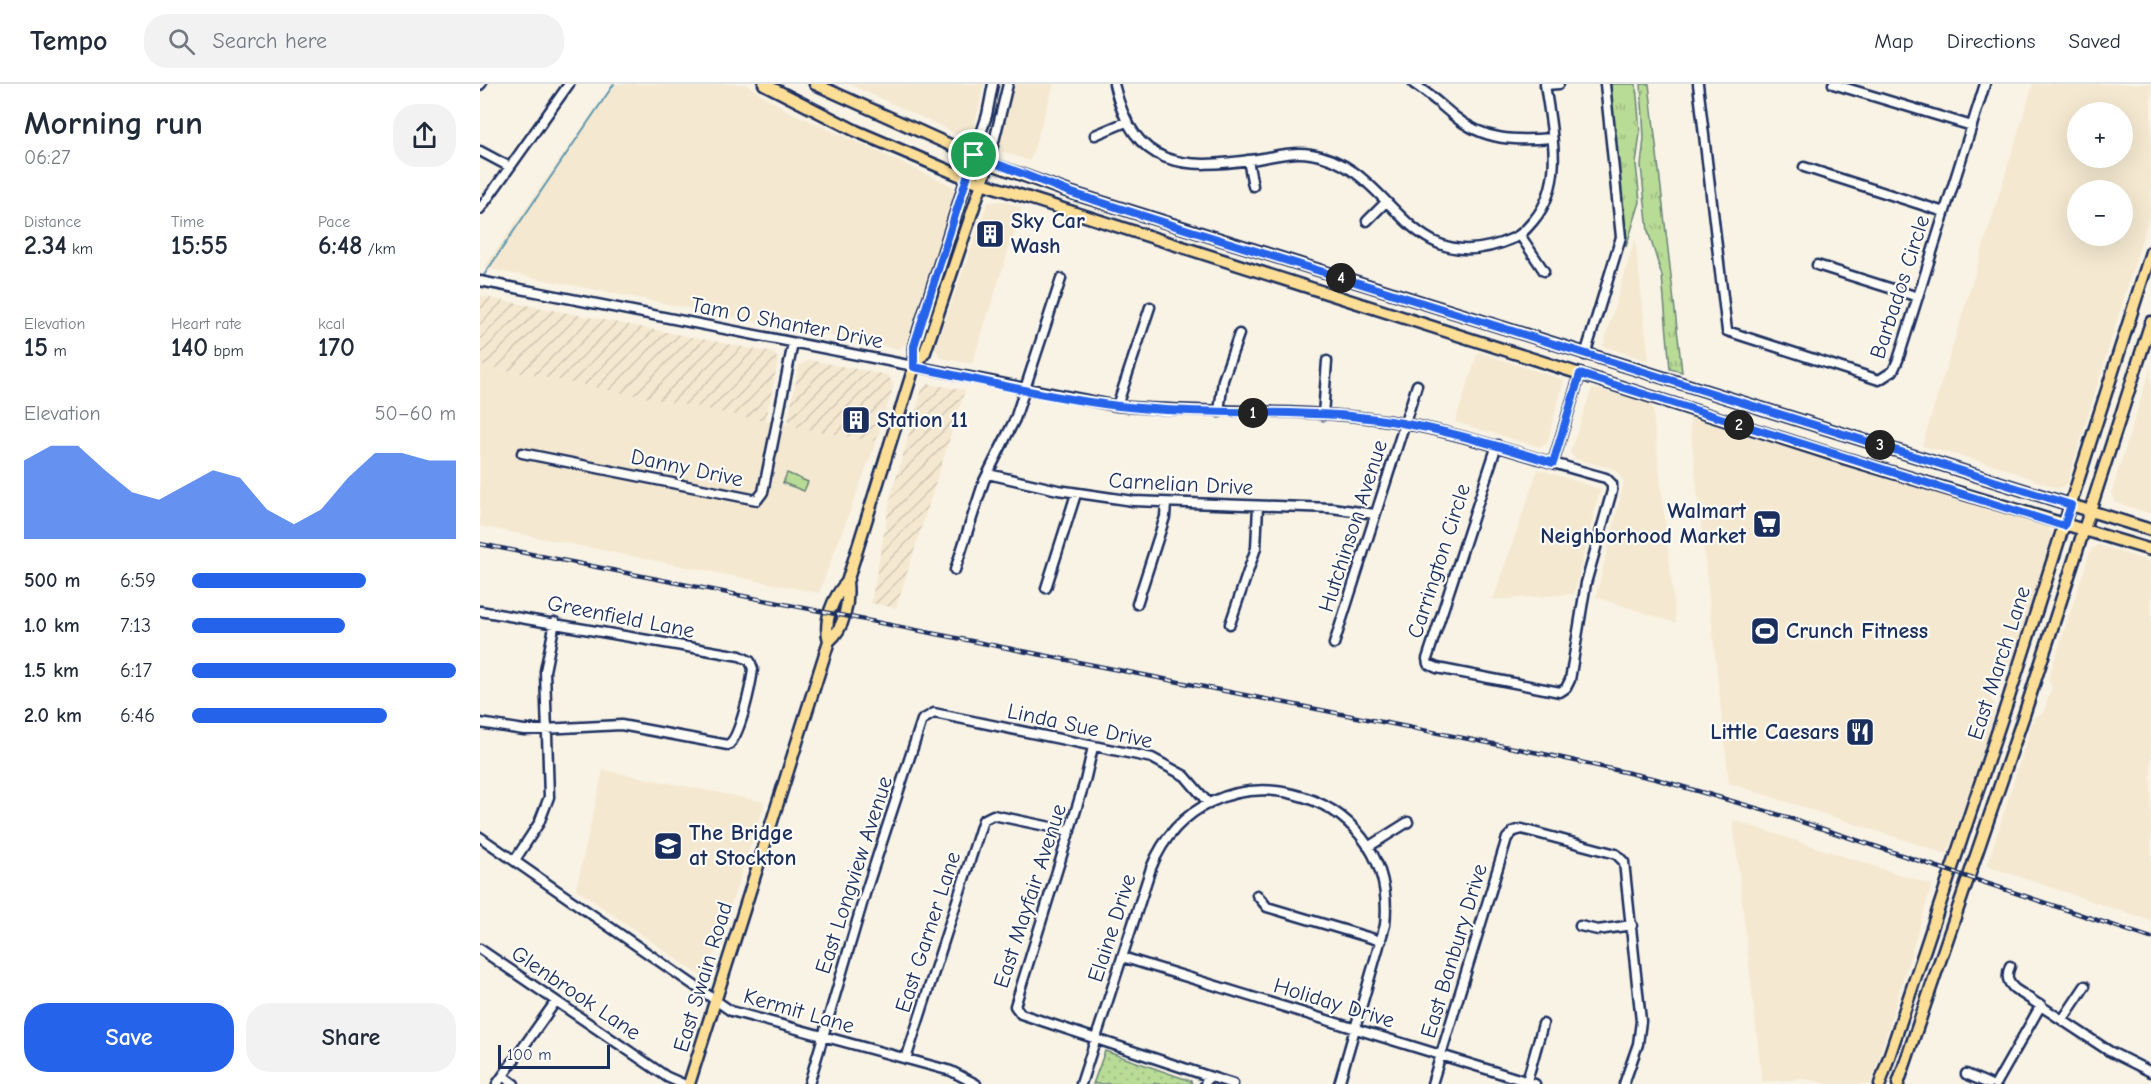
<!DOCTYPE html>
<meta charset="utf-8">
<style>
body{margin:0;font-family:"Comic Neue",sans-serif;background:#f2f2f3;color:#1f2937;height:100vh;display:flex;flex-direction:column;font-size:22px;white-space:nowrap}
*{box-sizing:border-box;margin:0}
p{font-size:20px;color:#747a83}
.icon{flex:none;width:33px;height:33px;fill:none;stroke:currentColor;stroke-width:2;stroke-linecap:round;stroke-linejoin:round}
.map{position:relative;flex:1;overflow:hidden}
.drawer{display:flex;flex-direction:column;background:#fff;width:480px}
.drawer>*{flex:none}
.buttons{position:absolute;left:1587px;top:18px;display:grid;gap:12px}
.buttons a{display:grid;place-items:center;width:66px;height:66px;border-radius:50%;background:#fff;box-shadow:0 6px 24px #0002;font-size:30px}
.scale{position:absolute;left:18px;bottom:15px;width:112px;box-sizing:border-box;padding-left:6px;border:3px solid #1b2f5e;border-top:0;font-size:16px;line-height:21px;white-space:nowrap;color:#1b2f5e;-webkit-text-stroke:4px #fdfcf7;paint-order:stroke}
.pin{position:absolute;display:grid;place-items:center;width:51px;height:51px;color:#fff;margin:-26px;border:3px solid #fff;border-radius:50%;box-shadow:0 2px 6px #0007}
.km{position:absolute;width:30px;height:30px;margin:-15px;border-radius:50%;background:#222;color:#fff;font-size:16px;line-height:30px;text-align:center}
.round{display:grid;place-items:center;flex:none;width:63px;height:63px;border-radius:24px;background:#f2f2f3}
.head{display:flex;align-items:center;justify-content:space-between;height:102px;padding:0 24px}
h1{font-size:33px;font-weight:700;line-height:45px}
.figures{display:grid;grid-template-columns:repeat(3,1fr);gap:9px;height:102px;padding:6px 24px}
.figures div{display:grid;align-content:center}
.figures b{font-size:26px;font-weight:700}
.figures small{font-size:16px;font-weight:400}
.figures p{font-size:16px}
.chart{height:168px;padding:12px 24px}
.chart p{display:flex;justify-content:space-between}
.chart svg{width:100%;height:108px;margin-top:6px;fill:#2563eb;opacity:.7}
.primary-button{display:flex;gap:12px;margin-top:auto;padding:12px 24px}
.primary-button a{flex:1;height:69px;border-radius:24px;background:#2563eb;color:#fff;font-size:24px;font-weight:700;line-height:69px;text-align:center}
.primary-button a+a{background:#f2f2f3;color:#1f2937}
ul{padding:0 24px;list-style:none;font-size:20px}
li{display:grid;grid-template-columns:96px 72px 1fr;align-items:center;height:45px}
li i{height:15px;border-radius:8px;background:#2563eb}
header{display:flex;align-items:center;gap:36px;box-sizing:border-box;height:84px;padding:0 30px;background:#fff;border-bottom:2px solid #e0e1e3}
header strong{font-size:28px}
nav{display:flex;gap:33px;margin-inline-start:auto;font-size:21px}
.search{width:420px;height:54px;background:#f2f2f3;display:flex;align-items:center;gap:15px;box-sizing:border-box;padding:0 21px;border-radius:24px;color:#747a83;font-size:22px}
main{display:flex;flex:1;min-height:0}
.map>svg:first-child{display:block}
</style>
<header>
<strong>Tempo</strong>
<div class="search"><svg class="icon" aria-label="search" viewBox="0 0 24 24"><circle cx="10" cy="10" r="6"/><path d="M15 15l6 6"/></svg>Search here</div>
<nav><a>Map</a><a>Directions</a><a>Saved</a></nav>
</header>
<main>
<section class="drawer">
<div class="head"><div><h1>Morning run</h1><p>06:27</p></div><a class="round"><svg class="icon" aria-label="share" viewBox="0 0 24 24"><path d="M12 15V3M7 8l5-5 5 5M5 13v7h14v-7"/></svg></a></div>
<div class="figures">
<div><p>Distance</p><b>2.34<small> km</small></b></div>
<div><p>Time</p><b>15:55</b></div>
<div><p>Pace</p><b>6:48<small> /km</small></b></div>
</div>
<div class="figures">
<div><p>Elevation</p><b>15<small> m</small></b></div>
<div><p>Heart rate</p><b>140<small> bpm</small></b></div>
<div><p>kcal</p><b>170</b></div>
</div>
<div class="chart"><p><span>Elevation</span>50–60 m</p>
<svg viewBox="0 0 160 44" preserveAspectRatio="none"><path d="M0 44V12L10 6L20 6L30 16L40 25L50 28L60 22L70 16L80 19L90 32L100 38L110 32L120 19L130 9L140 9L150 12L160 12V44z"/></svg>
</div>
<ul>
<li><b>500 m</b>6:59<i style="width:66%"></i></li>
<li><b>1.0 km</b>7:13<i style="width:58%"></i></li>
<li><b>1.5 km</b>6:17<i style="width:100%"></i></li>
<li><b>2.0 km</b>6:46<i style="width:74%"></i></li>
</ul>
<div class="primary-button"><a>Save</a><a>Share</a></div>
</section>
<div class="map">
<svg width="1671" height="1000" viewBox="0 0 1671 1000">
<defs>
<pattern id="industrial-furrows" width="10" height="10" patternUnits="userSpaceOnUse" patternTransform="scale(1.5)"><rect width="10" height="10" fill="#f4e8d0"/><path d="M-1 1l2-2M0 10L10 0M9 11l2-2" fill="none" stroke="#d1c7b5"/></pattern>
<pattern id="grass-tufts" width="24" height="20" patternUnits="userSpaceOnUse" patternTransform="scale(1.5)"><rect width="24" height="20" fill="#b8db96"/><path d="M3 7l-1-3M5 7V3M7 7l1-3M15 17l-1-3M17 17v-4M19 17l1-3" fill="none" stroke="#9ebc84"/></pattern>
<pattern id="park-dots" width="8" height="8" patternUnits="userSpaceOnUse" patternTransform="scale(1.5)"><rect width="8" height="8" fill="#b8db96"/><path d="M2 2h.1M6 6h.1" fill="none" stroke="#9ebc84" stroke-width="1.8" stroke-linecap="round"/></pattern>
</defs>
<rect width="100%" height="100%" fill="#f9f3e5"/>
<filter id="ink" filterUnits="userSpaceOnUse"><feTurbulence type="fractalNoise" baseFrequency=".0167" numOctaves="2"/><feDisplacementMap in="SourceGraphic" scale="12" xChannelSelector="R" yChannelSelector="G"/><feConvolveMatrix kernelMatrix="1 2 1 2 8 2 1 2 1" color-interpolation-filters="sRGB"/></filter>
<g filter="url(#ink)">
<path fill="#f4e8d0" fill-rule="evenodd" d="M133,0H265L310,28L473,102L475,108L426,260L418,265L4,184Z
M369,0H504L493,48L484,53Z
M532,0H574L550,77L523,68L518,60Z
M1553,0H1671V126L1587,400L1578,405L1518,382L1442,362ZM1598,28H1642V74H1598ZM1598,106H1642V152H1598Z
M524,117L542,124L492,280L461,274L455,264L508,118Z
M1155,154L1169,277L1123,262Z
M998,268L1084,296L1067,359L1060,363L975,338Z
M0,281L396,358L339,509L0,442Z
M1671,282V430L1635,418L1631,410Z
M1112,304L1172,319L1196,539L1116,513L1144,398L1135,385L1095,375L1090,369Z
M1209,330L1567,441L1573,453L1532,579L1523,584L1510,613L1515,622L1508,654L1467,770L1249,699Z
M1058,385L1120,405L1094,510L1013,516Z
M1619,461L1671,478V837L1507,782L1554,633L1563,629L1572,603L1568,596L1611,465Z
M123,686L285,718L227,892H221L96,805Z
M1253,736L1452,801L1391,1000H1348L1325,995L1282,998Z"/>
<path fill="url(#industrial-furrows)" d="M0,212L294,269L298,276L286,337L0,281Z
M329,276L408,291L414,301L396,358L307,341L319,282Z
M448,300L485,306L416,524L391,519L411,411L442,305Z"/>
<path fill="url(#grass-tufts)" stroke="#6a857a" stroke-width="1.5" d="M1130,0H1156L1160,49L1156,80L1160,118L1146,163Z
M1161,0H1169L1202,288L1190,285L1182,192L1168,147L1161,82L1164,54Z"/>
<path fill="url(#park-dots)" stroke="#6a857a" stroke-width="1.5" d="M625,967L711,997L712,1000H613Z"/>
<path fill="#b8db96" stroke="#6a857a" stroke-width="1.5" d="M307,389L328,398L324,407L303,399Z"/>
<g fill="none" stroke-linecap="round" stroke-linejoin="round">
<path stroke="#6199b3" stroke-width="2" d="M2,194L134,0"/>
<g stroke="#1b2f5e" stroke-width="13">
<path id="minor" d="M634,0C654,85 702,86 777,75C794,72 813,67 831,70C915,82 925,202 1034,154C1043,150 1048,143 1054,136C1086,97 1071,45 1065,0
M934,0C948,9 961,21 974,32C1004,57 1035,57 1072,54
M1218,0L1247,247L1399,296L1413,287L1418,276L1505,0
M1353,0L1492,42
M0,1L1,0
M1065,1L1079,0
M615,51L646,38
M0,67L30,83
M494,71L507,31L513,0
M768,76L773,102
M509,78L528,0
M1324,83L1464,128
M0,125L89,0
M887,137L906,118
M1040,151L1064,187
M1337,181L1438,213
M0,197L637,322C727,330 821,323 910,337C984,349 1054,375 1126,394L1132,400V407L1106,499L1090,596L1086,604L1080,608L957,584L948,580L947,575L1017,361
M1105,271L1141,153L1125,0
M637,322L670,223
M739,328L743,296L759,250
M843,331L847,277
M42,369L277,416L283,408L313,259
M1073,379L1100,290
M508,390L578,406L653,417L852,424L894,430
M475,486L504,397L535,335L581,195
M566,504L596,410
M657,520L685,433L686,419
M0,527L260,572L270,577L273,585C271,601 260,654 248,661L141,641L44,646L0,639
M750,540L776,464L778,422
M854,560L937,301
M613,663L605,697L535,922L541,930L728,992L725,1000
M0,753L251,927L471,987L496,1000
M888,763L928,738
M35,776L59,739L69,713L65,587L75,538
M777,811L787,823L901,857
M1100,842L1118,846L1152,841
M0,865L187,993L203,1000
M642,873L1055,1000
M1530,882C1526,892 1527,898 1535,905L1629,967L1671,988
M1583,935L1605,902
M426,975L503,736L513,731L590,747
M1486,990L1509,1000
M23,992L34,1000
M728,992L753,1000
M1047,997L1063,940
M17,1000L76,917
M329,1000L385,810L442,636L454,629L672,674L705,692L729,720
M601,1000L671,784C724,653 920,699 905,841L859,1000
M952,1000L1027,754L1034,747L1042,745L1136,770L1144,778L1161,937L1158,960L1144,1000
M1516,1000L1561,921"/>
</g>
<g stroke="#1b2f5e" stroke-width="15">
<path id="major" d="M284,0L376,47L486,94L1354,371L1671,466
M335,0L517,82L592,109L1671,446
M434,283L445,268L509,78
M349,557C365,544 369,518 367,498
M209,1000L349,557C343,537 353,513 367,498L434,283V262L494,71
M1400,1000L1529,613L1671,168
M1418,1000L1544,631L1671,238"/>
</g>
<use href="#minor" stroke="#fdfcf7" stroke-width="8"/>
<use href="#major" stroke="#fcde96" stroke-width="10"/>
<g stroke="#1b2f5e" stroke-width="4.5">
<path id="rail" d="M0,460L1064,670L1176,695L1310,734L1671,854"/>
</g>
<use href="#rail" stroke="#fdfcf7" stroke-width="2" stroke-dasharray="7" stroke-linecap="butt"/>
</g>
</g>
<g fill="none" stroke-linecap="round" stroke-linejoin="round" filter="url(#ink)">
<g stroke="#fff" stroke-width="12">
<path id="route" d="M494,71L592,109L689,140L1591,421L1584,442L1100,290L1073,379C1007,358 939,338 870,332C793,326 716,331 639,322C570,314 502,296 434,283V262Z"/>
</g>
<use href="#route" stroke="#2563eb" stroke-width="8"/>
</g>
<defs>
<g id="building-square" transform="scale(1.5)"><rect x="-9" y="-9" width="18" height="18" rx="4" fill="#1b2f5e" stroke="#fdfcf7"/><path d="M-4-6H4V6H1V3H-1V6H-4ZM-2.5-4.3h1.7v1.8h-1.7ZM.8-4.3h1.7v1.8H.8ZM-2.5-1h1.7V.8h-1.7ZM.8-1h1.7V.8H.8Z" fill="#fff"/></g>
<g id="supermarket-square" transform="scale(1.5)"><rect x="-9" y="-9" width="18" height="18" rx="4" fill="#1b2f5e" stroke="#fdfcf7"/><path d="M-6-5.5h2.5l.6 2H6L4.5 2H-2.5L-4.4-4H-6ZM-1.5 3.2a1.3 1.3 0 1 0 .1 0ZM3 3.2a1.3 1.3 0 1 0 .1 0Z" fill="#fff"/></g>
<g id="stadium-square" transform="scale(1.5)"><rect x="-9" y="-9" width="18" height="18" rx="4" fill="#1b2f5e" stroke="#fdfcf7"/><path d="M0-5a6.5 5 0 1 0 0 10a6.5 5 0 1 0 0-10ZM-3.5-1.8h7v3.6h-7Z" fill="#fff"/></g>
<g id="restaurant-square" transform="scale(1.5)"><rect x="-9" y="-9" width="18" height="18" rx="4" fill="#1b2f5e" stroke="#fdfcf7"/><path d="M-5-6h1v4h1v-4h1v4h1v-4h1v5L-1.5 .5V6h-2V.5L-5-1ZM5-6V6H3V1.5H1.5Q1.5-4 5-6Z" fill="#fff"/></g>
<g id="school-square" transform="scale(1.5)"><rect x="-9" y="-9" width="18" height="18" rx="4" fill="#1b2f5e" stroke="#fdfcf7"/><path d="M0-5L7-2L0 1L-7-2ZM-4 1L0 2.5L4 1V4Q0 6-4 4Z" fill="#fff"/></g>
</defs>
<g fill-rule="evenodd">
<use href="#building-square" x="510" y="150"/>
<use href="#building-square" x="376" y="336"/>
<use href="#supermarket-square" x="1287" y="440"/>
<use href="#stadium-square" x="1285" y="547"/>
<use href="#restaurant-square" x="1380" y="648"/>
<use href="#school-square" x="188" y="762"/>
</g>
<g text-anchor="middle" dominant-baseline="central" stroke-width="4.5" stroke-linejoin="round" paint-order="stroke">
<g font-size="22" font-weight="bold" fill="#1b2f5e" stroke="#fdfcf7" text-anchor="start">
<text x="531" y="137">Sky Car<tspan x="531" dy="25">Wash</tspan></text>
<text x="397" y="336">Station 11</text>
<text x="1266" y="427" text-anchor="end">Walmart<tspan x="1266" dy="25">Neighborhood Market</tspan></text>
<text x="1306" y="547">Crunch Fitness</text>
<text x="1359" y="648" text-anchor="end">Little Caesars</text>
<text x="209" y="749">The Bridge<tspan x="209" dy="25">at Stockton</tspan></text>
</g>
<g font-size="22" fill="#1b2f5e" stroke="#fdfcf7">
<text transform="translate(1420 203) rotate(-72)">Barbados Circle</text>
<text transform="translate(307 239) rotate(11)">Tam O Shanter Drive</text>
<text transform="translate(207 384) rotate(12)">Danny Drive</text>
<text transform="translate(701 400) rotate(3)">Carnelian Drive</text>
<text transform="translate(873 442) rotate(-72)">Hutchinson Avenue</text>
<text transform="translate(959 477) rotate(-72)">Carrington Circle</text>
<text transform="translate(141 533) rotate(11)">Greenfield Lane</text>
<text transform="translate(1519 579) rotate(-72)">East March Lane</text>
<text transform="translate(600 642) rotate(12)">Linda Sue Drive</text>
<text transform="translate(374 791) rotate(-72)">East Longview Avenue</text>
<text transform="translate(550 812) rotate(-72)">East Mayfair Avenue</text>
<text transform="translate(632 844) rotate(-72)">Elaine Drive</text>
<text transform="translate(448 848) rotate(-72)">East Garner Lane</text>
<text transform="translate(974 867) rotate(-73)">East Banbury Drive</text>
<text transform="translate(223 893) rotate(-73)">East Swain Road</text>
<text transform="translate(96 909) rotate(34)">Glenbrook Lane</text>
<text transform="translate(854 919) rotate(17)">Holiday Drive</text>
<text transform="translate(319 927) rotate(16)">Kermit Lane</text>
</g>
</g>
</svg>
<div class="buttons">
<a>+</a>
<a>−</a>
</div>
<div class="scale">100 m</div>
<div class="pin" style="left:494px;top:71px;background:#1e9e55"><svg class="icon" aria-label="arrive" viewBox="0 0 24 24"><path d="M6 21V4h12l-3 4 3 4H6"/></svg></div>
<b class="km" style="left:773px;top:329px">1</b>
<b class="km" style="left:1259px;top:341px">2</b>
<b class="km" style="left:1400px;top:361px">3</b>
<b class="km" style="left:861px;top:194px">4</b>
</div>
</main>
